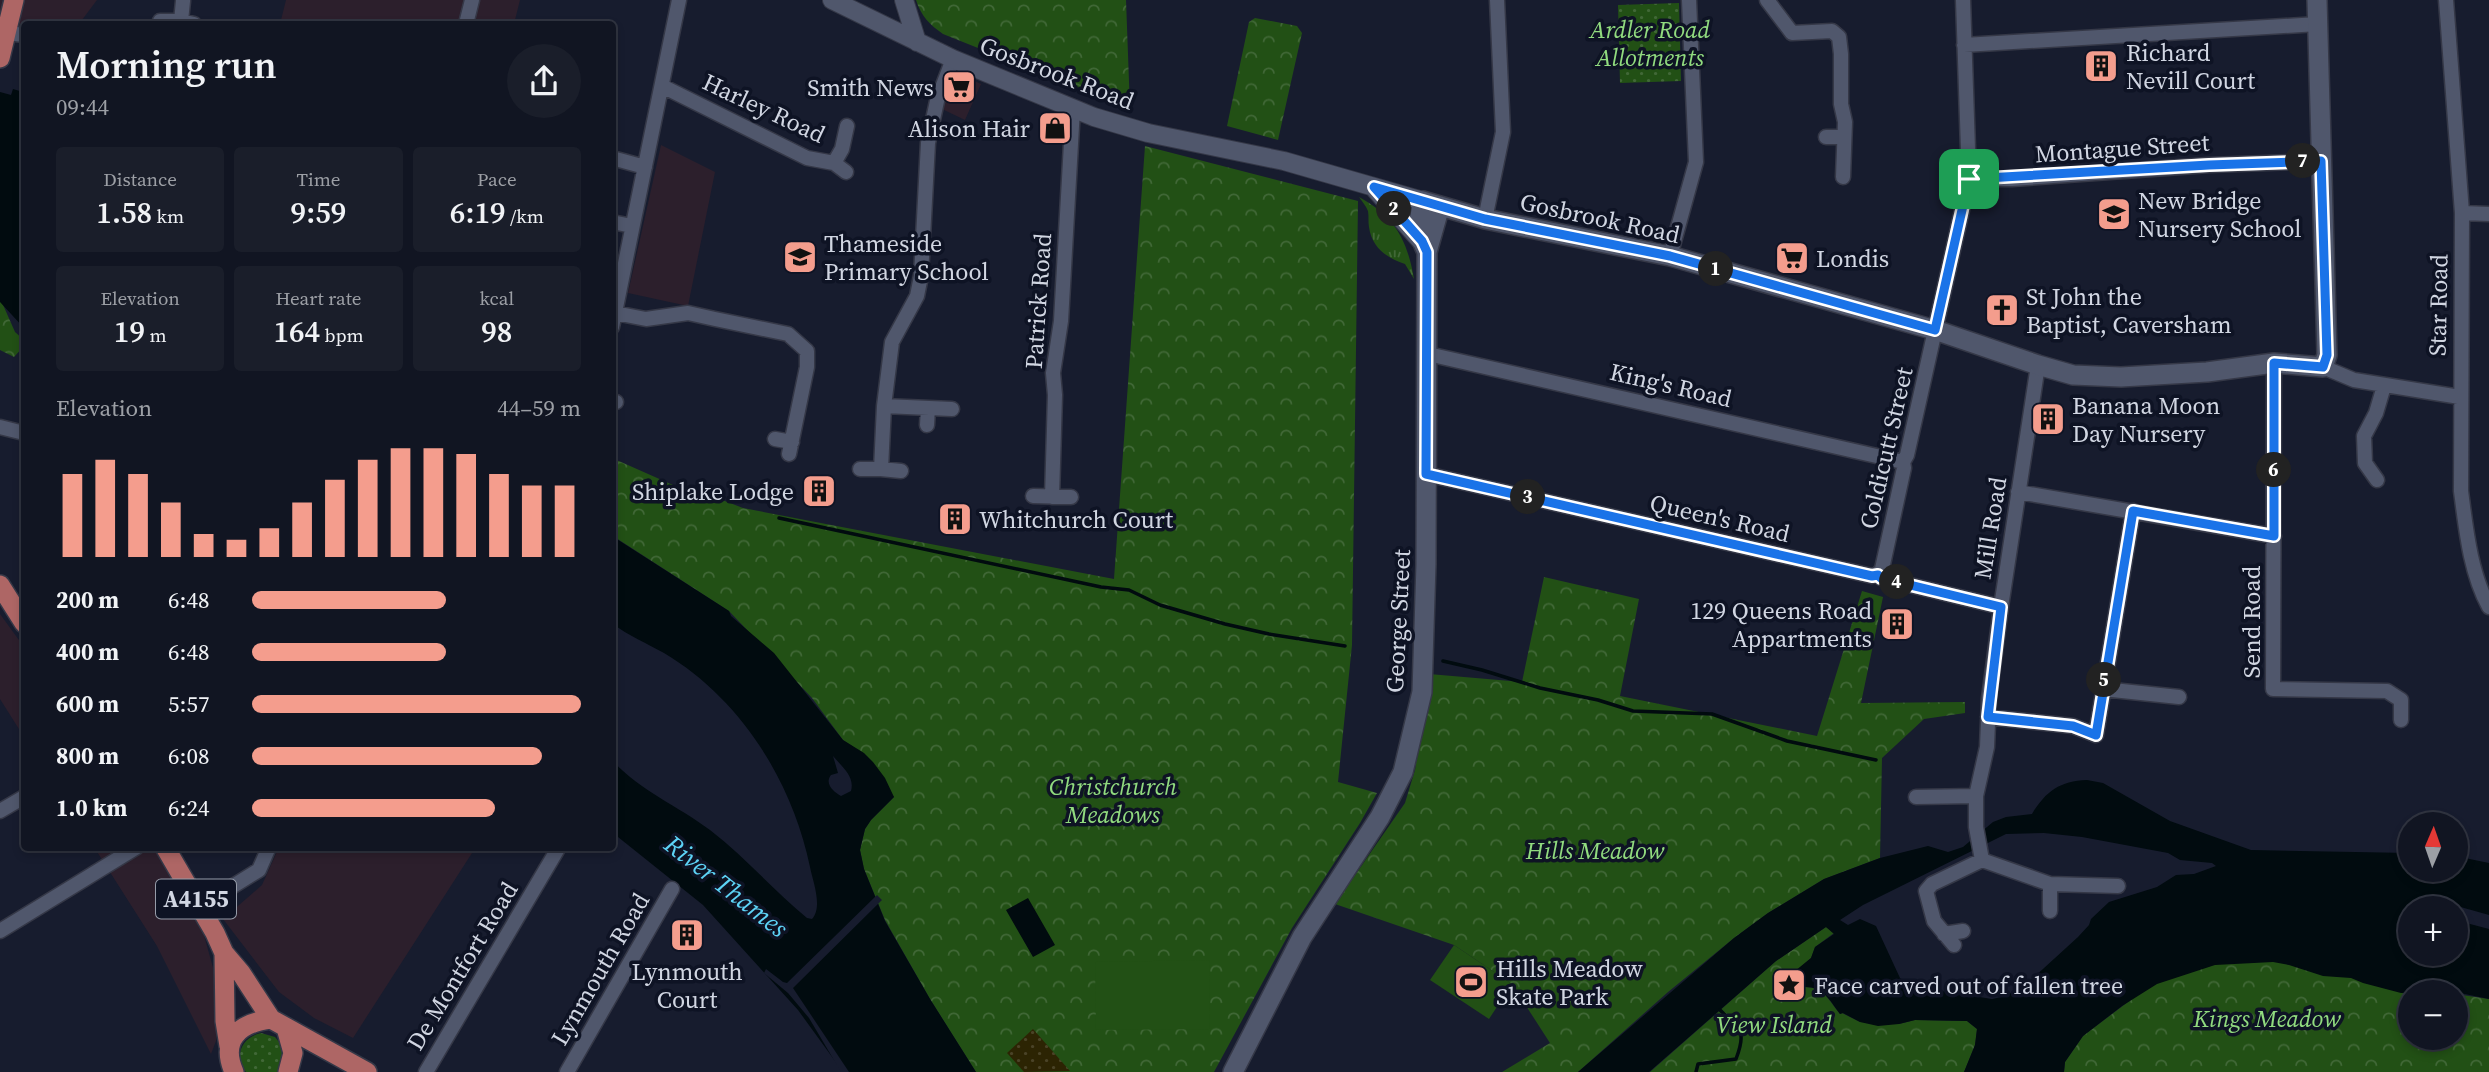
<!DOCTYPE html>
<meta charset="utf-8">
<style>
body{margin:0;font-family:"Source Serif 4",serif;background:#1a1e2a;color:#f1f3f6;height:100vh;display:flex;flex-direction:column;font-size:26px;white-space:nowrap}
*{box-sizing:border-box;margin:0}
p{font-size:23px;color:#9c9fa5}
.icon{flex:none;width:38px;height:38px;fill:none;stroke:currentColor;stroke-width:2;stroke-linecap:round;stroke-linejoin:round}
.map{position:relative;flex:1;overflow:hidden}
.side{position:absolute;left:21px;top:21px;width:595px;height:830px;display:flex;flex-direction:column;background:#111522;border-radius:7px;box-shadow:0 4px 10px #0003,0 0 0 2px #303440}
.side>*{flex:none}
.needle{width:46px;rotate:2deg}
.buttons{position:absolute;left:2398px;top:812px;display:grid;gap:14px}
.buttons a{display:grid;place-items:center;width:70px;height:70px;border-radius:50%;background:#111522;box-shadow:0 4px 10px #0003,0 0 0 2px #303440;font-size:35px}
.pin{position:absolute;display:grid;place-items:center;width:60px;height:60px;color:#fff;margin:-30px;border-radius:14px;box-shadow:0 4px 10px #0006}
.km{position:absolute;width:35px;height:35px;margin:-18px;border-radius:50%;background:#222;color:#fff;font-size:19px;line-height:35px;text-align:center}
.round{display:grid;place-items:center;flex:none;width:74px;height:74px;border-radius:37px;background:#1a1e2a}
.summary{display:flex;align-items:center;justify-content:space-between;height:119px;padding:0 35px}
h1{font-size:38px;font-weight:600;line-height:52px}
.metrics{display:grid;grid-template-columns:repeat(3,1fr);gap:10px;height:119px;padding:7px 35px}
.metrics div{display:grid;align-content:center;border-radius:7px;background:#1a1e2a;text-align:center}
.metrics b{font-size:30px;font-weight:600}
.metrics small{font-size:19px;font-weight:400}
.metrics p{font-size:19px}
.chart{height:196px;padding:14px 35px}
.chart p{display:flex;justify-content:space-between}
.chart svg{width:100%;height:126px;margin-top:7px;stroke:#f49d8d;stroke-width:6}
ul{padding:0 35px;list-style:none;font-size:23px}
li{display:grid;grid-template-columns:112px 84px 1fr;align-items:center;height:52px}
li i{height:18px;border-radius:9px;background:#f49d8d}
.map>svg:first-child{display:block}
</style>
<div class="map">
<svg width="2489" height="1072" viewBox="0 0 2489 1072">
<defs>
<pattern id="grass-tufts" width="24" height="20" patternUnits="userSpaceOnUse" patternTransform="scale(1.75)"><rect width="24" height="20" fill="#225015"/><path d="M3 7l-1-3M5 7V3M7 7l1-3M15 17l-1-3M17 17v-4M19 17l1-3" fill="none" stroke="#416837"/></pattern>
<pattern id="forest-crowns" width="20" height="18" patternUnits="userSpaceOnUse" patternTransform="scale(1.75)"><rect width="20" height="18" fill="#225015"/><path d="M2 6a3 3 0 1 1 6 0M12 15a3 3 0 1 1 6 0" fill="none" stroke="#416837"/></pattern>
<pattern id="sand-dots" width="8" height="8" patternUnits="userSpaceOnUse" patternTransform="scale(1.75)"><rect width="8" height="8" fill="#2c2403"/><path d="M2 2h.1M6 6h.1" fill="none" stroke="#4a4327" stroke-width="1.8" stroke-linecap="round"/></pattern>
<pattern id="garden-dots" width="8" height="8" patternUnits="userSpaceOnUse" patternTransform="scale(1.75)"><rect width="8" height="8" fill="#225015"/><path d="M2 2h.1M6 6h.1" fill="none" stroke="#416837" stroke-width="1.8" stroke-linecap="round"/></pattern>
</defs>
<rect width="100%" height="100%" fill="#171c2e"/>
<path fill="#2c1f2c" d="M0,0H97L79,24H24V31L0,29Z
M286,0H520L514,24H280Z
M953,76H964L981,84L965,120L940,108Z
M661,145L715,172L688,306L628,293Z
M0,614L24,647V737L0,699Z
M94,847H157L200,921L217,982L216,1041L211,1054L157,946Z
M279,847H461L472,853L353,1038L314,1018L279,992L223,919L262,885Z"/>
<path fill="url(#grass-tufts)" d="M1359,197C1395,217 1407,239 1414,279L1405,264C1387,258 1372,248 1369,227C1368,222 1369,216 1368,211C1366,206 1362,201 1359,197Z"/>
<path fill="url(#forest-crowns)" d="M916,0H1126L1130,109L943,34C930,25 921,16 916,0Z
M1255,18L1297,26L1302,33L1278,140L1227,126L1249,22Z
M1145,146L1358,201L1352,645L1338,782L1377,793L1360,823L1292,928L1214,1072H976L930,999L885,920L864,869L860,850L865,829L871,820L894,797L852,746L843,740L812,698L729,611L613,536L612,458L682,489L717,498L743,508L1114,579Z
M0,298L15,332L24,340V346L14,357L0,350Z
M1544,577L1639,599L1620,696L1817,736L1862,591L1883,597L1861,703L1965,702V713L1924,719L1882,758L1880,858L1824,879L1768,913L1734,938L1668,992L1578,1072H1502L1550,1043L1512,984L1454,945L1335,904L1405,803L1415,770L1429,674L1522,682Z
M1826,927L1834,933L1815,947L1811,958L1795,972L1803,987C1823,986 1828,999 1840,1014L1842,1013L1860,1022L1899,1024L1915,1020L1967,1021L1977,1029L1975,1045L1964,1072H1650L1776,961Z
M2233,957L2320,964L2410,993V1038H2455V994L2489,999V1072H2064L2065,1062L2083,1036L2161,977L2171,978Z"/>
<path fill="url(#sand-dots)" d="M1033,1029L1070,1071L1024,1072L1007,1053Z"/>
<path fill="url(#garden-dots)" d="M1679,3L1681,81L1620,83L1618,5Z
M261,1033L275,1037L284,1048L281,1069L278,1072H246C233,1056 242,1037 261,1033Z"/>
<path fill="#225015" d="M1454,945L1512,984L1489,1019L1430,980Z
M1209,960L1210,1029L1096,1030L1095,962Z"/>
<path fill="#010b0f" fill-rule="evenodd" d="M13,89L23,92L22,98L24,100V328L0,302V92L11,95Z
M612,536L729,611L731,616L774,653L843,740L864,753L873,762L885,778L894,797L871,820L865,829L860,850L864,869L885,921L930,999L976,1072H843L798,1010L703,905L613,833V761C639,790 678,806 710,830C745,857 773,890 807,918L812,919C823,907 813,882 810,867C792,781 741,699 664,653C646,643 629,636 613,624ZM833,756C842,767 855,776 851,791L841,796C834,792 824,784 831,775L838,773Z
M2087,780L2103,783L2170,821L2251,850L2410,853V870H2455V856L2489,863V915L2450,904L2448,900L2431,899L2423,904L2425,908H2410V954H2455V920L2489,929V999L2455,992L2401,993L2363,983L2351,978L2323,976L2289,965L2273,962L2215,965L2157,984L2122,1006L2083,1036L2065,1062L2064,1072H1964L1975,1045L1977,1029L1967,1021L1915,1020L1899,1024L1878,1026L1860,1022L1843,1013L1840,1014C1829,999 1823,986 1803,987L1795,971L1811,958L1815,947L1834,934L1826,927L1776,961L1649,1072H1578L1734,938L1768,913L1824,879L1880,858L1928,846L1948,852L1963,847L1993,822L2006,817L2032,814C2046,791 2060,781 2087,780ZM2044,833L2082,837L2168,853L2180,860L2212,863L2216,866L2194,874L2176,875L2157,887L2109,902L2091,919L2089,925L2078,937L2031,980L2006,996L1992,999L1909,986L1900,978L1876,926L1860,919L1848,925L1840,920L1863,905L2006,834Z
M1028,898L1055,945L1033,957L1006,910Z"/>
<path fill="#171c2e" d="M877,895L882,900L793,988L849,1072H841L809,1018L788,993L764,973L766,969L783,982L787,983Z"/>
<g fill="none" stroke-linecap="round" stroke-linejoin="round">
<path stroke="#010b0f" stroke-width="3.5" d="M779,518L1101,587L1129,590L1160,605L1225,624L1269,634L1345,646
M1443,661L1482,670L1540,688L1598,700L1633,711L1712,714L1787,741L1876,760
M1696,1072L1698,1064L1736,1059C1747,1030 1740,1030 1720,1010"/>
<g stroke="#353847" stroke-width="17">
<path id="minor" d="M1767,0L1792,33L1832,31L1839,37L1841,54V104L1845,122L1843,177
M2446,0L2462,213L2461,491C2466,529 2470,572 2489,607
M160,21H181L194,24
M181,21L183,1
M466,24L472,0
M7,33L24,35
M1964,45L2318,24
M662,86L807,158L834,163L846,172
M1826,137H1844
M612,158L645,167
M834,163L842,149L847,126
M1969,179H2012L2209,165L2321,161
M2462,213L2489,214
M1485,219L1503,132L1497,0
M612,222L632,226
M1670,256L1696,162L1689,0
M615,313L646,319L688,313L715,319L788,334L807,351V367L789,454
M612,327L679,0
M1428,354L1903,462
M2274,363L2273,689L2387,691L2401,700V720
M2038,365L2001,607L1989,698L1987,747L1976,796V827L1982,860L2050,884L2118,886
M2323,367L2354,380L2460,397
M612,402H616
M884,406L952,409
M927,425L928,408
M0,427L24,433
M775,439L792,442
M860,469H881
M901,471L881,469L884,406L892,342L917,296L921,276L928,143L937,101L953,59
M1426,474L1872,576L1878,574L1881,578L2001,607
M2377,480L2365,463L2364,436L2376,413L2384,386
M2018,492L2274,536
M1033,496L1071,497
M1052,497L1055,395L1053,373L1061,321L1073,108
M1878,574L1882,569L1904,468L1903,462L1907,455L1969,179L1963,0
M2103,689L2179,697
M1988,717L2073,726L2096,735L2133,511
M1916,797L1976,796
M0,811L24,797
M201,906L259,870L269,847
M2050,911V884
M0,931L137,847
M1944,934L1963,931
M1954,945L1934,921L1926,891L1932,884L1982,860
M426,1072L559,847
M567,1072L672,889"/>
</g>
<g stroke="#353847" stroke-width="20">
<path id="tertiary" d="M832,0L953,59L1094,117L1148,133L1284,161L1423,201
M904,0L917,42
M1375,189L1421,241"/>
</g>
<g stroke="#353847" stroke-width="22">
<path id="secondary" d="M1427,252C1418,234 1418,221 1423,201L1485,219L1670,256L1935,330L2038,365L2073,375L2121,377L2207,372L2274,363L2323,367L2327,355L2317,0
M1233,1072L1302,937L1380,817L1403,772L1422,692L1426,564L1427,252L1440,206"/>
</g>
<g stroke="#353847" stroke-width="22">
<path id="primary" d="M0,58L14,0
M0,585L24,623
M165,847L215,933L224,953L241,973L271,1019
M224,953L225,1021L229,1046
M286,1028L293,1053L288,1072
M234,1072C220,1040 239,1023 271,1019L367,1072"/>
</g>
<use href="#minor" stroke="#50576c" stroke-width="14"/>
<use href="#tertiary" stroke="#50576c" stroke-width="18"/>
<use href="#secondary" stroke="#50576c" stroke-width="19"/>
<use href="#primary" stroke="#ae6665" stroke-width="19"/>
</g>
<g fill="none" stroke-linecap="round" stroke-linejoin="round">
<g stroke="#fff" stroke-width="14">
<path id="route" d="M2321,161L2327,355L2323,367L2274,363V536L2133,511L2096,735L2073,726L1988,717L2001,607L1881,578L1878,575L1872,576L1426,474L1427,252L1422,241L1374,187L1485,219L1670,256L1935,330L1969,179L2209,165Z"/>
</g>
<use href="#route" stroke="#1a73e8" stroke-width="9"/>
</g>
<defs>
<g id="building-square" transform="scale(1.75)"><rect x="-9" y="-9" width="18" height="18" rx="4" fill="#f49d8d" stroke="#0e1324"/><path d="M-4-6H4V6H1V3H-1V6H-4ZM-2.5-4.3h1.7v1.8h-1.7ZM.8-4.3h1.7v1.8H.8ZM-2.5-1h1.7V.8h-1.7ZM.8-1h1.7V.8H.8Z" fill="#111"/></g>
<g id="supermarket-square" transform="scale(1.75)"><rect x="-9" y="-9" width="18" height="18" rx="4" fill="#f49d8d" stroke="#0e1324"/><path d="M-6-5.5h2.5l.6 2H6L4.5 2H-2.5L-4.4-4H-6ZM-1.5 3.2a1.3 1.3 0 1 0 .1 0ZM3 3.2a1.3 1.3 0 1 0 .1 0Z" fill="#111"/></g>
<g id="shop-square" transform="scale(1.75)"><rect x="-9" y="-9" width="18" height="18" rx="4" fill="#f49d8d" stroke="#0e1324"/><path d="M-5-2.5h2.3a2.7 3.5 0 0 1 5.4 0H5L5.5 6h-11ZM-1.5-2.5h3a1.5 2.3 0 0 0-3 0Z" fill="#111"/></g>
<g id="school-square" transform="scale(1.75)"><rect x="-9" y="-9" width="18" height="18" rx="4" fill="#f49d8d" stroke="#0e1324"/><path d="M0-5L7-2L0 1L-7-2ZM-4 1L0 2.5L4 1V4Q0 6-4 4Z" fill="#111"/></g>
<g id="church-square" transform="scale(1.75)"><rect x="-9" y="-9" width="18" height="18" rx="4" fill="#f49d8d" stroke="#0e1324"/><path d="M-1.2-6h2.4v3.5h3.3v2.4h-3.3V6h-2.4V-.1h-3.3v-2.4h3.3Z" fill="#111"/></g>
<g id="stadium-square" transform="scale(1.75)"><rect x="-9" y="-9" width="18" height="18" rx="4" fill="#f49d8d" stroke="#0e1324"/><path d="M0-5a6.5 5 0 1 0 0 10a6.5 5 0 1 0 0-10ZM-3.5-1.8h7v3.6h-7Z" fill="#111"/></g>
<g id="sight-square" transform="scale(1.75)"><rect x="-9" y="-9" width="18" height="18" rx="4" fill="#f49d8d" stroke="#0e1324"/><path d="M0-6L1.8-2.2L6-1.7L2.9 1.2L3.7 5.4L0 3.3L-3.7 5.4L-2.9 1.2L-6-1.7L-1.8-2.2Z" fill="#111"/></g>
</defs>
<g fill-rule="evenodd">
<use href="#building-square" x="2101" y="66"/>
<use href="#supermarket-square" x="959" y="87"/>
<use href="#shop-square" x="1055" y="128"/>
<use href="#school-square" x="2114" y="214"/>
<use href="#school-square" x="800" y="257"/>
<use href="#supermarket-square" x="1792" y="258"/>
<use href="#church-square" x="2002" y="310"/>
<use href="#building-square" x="2048" y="419"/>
<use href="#building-square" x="819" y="491"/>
<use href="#building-square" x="955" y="519"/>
<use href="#building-square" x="1897" y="624"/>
<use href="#building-square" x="687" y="935"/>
<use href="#stadium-square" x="1471" y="982"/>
<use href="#sight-square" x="1789" y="985"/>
</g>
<g text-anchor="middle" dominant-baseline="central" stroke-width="7" stroke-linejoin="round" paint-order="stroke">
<rect fill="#0e1324" stroke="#969ca9" stroke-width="2" x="156" y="879.5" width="80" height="39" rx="5"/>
<g font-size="23" font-weight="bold" fill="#d1d6e2">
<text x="196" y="899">A4155</text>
</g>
<g font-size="24" font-style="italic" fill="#91db7f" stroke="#0e1324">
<text x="1650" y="29">Ardler Road<tspan x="1650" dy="28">Allotments</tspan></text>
<text x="1113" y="786">Christchurch<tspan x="1113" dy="28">Meadows</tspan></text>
<text x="1595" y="850">Hills Meadow</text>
<text x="2267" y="1018">Kings Meadow</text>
<text x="1774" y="1024">View Island</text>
</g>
<g font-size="24" fill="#d1d6e2" stroke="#0e1324" text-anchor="start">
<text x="2126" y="52">Richard<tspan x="2126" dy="28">Nevill Court</tspan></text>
<text x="934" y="87" text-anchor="end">Smith News</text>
<text x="1030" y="128" text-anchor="end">Alison Hair</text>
<text x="2138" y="200">New Bridge<tspan x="2138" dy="28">Nursery School</tspan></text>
<text x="824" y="243">Thameside<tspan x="824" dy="28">Primary School</tspan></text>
<text x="1816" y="258">Londis</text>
<text x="2026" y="296">St John the<tspan x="2026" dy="28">Baptist, Caversham</tspan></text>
<text x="2072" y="405">Banana Moon<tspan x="2072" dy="28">Day Nursery</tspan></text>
<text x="794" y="491" text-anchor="end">Shiplake Lodge</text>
<text x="979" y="519">Whitchurch Court</text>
<text x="1872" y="610" text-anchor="end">129 Queens Road<tspan x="1872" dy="28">Appartments</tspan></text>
<text x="1496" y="968">Hills Meadow<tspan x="1496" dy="28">Skate Park</tspan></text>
<text x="687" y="971" text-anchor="middle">Lynmouth<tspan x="687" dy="28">Court</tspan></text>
<text x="1814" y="985">Face carved out of fallen tree</text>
</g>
<g font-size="24" fill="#d1d6e2" stroke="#0e1324">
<text transform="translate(1057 73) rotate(21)">Gosbrook Road</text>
<text transform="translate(764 108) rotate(25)">Harley Road</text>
<text transform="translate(2122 148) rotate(-4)">Montague Street</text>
<text transform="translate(1600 218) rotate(12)">Gosbrook Road</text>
<text transform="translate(1038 301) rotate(-86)">Patrick Road</text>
<text transform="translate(2438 305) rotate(-89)">Star Road</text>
<text transform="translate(1671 385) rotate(13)">King's Road</text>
<text transform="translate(1886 448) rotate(-77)">Coldicutt Street</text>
<text transform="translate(1720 518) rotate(13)">Queen's Road</text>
<text transform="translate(1990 528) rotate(-81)">Mill Road</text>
<text transform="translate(1398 621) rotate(-87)">George Street</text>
<text transform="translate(2251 622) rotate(-90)">Send Road</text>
<text transform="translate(462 966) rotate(-59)">De Montfort Road</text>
<text transform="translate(600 969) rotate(-60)">Lynmouth Road</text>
</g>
<g font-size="26" font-style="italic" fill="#5dd3f6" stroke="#0e1324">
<text transform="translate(726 886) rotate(38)">River Thames</text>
</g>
</g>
</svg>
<div class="buttons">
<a><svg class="needle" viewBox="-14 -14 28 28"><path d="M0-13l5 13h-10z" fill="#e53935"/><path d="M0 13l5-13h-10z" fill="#9c9fa5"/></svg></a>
<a>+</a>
<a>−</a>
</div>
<div class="pin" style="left:1969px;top:179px;background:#1e9e55"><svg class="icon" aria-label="arrive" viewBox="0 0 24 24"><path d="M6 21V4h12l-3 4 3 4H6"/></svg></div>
<b class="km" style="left:1716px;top:269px">1</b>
<b class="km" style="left:1394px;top:209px">2</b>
<b class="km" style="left:1528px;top:497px">3</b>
<b class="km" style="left:1897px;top:582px">4</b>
<b class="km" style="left:2104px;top:680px">5</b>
<b class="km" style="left:2274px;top:470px">6</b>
<b class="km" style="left:2303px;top:161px">7</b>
<section class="side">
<div class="summary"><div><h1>Morning run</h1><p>09:44</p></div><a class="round"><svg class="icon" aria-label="share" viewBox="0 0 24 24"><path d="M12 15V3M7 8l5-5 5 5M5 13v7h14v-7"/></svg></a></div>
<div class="metrics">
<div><p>Distance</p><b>1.58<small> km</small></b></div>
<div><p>Time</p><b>9:59</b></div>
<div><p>Pace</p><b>6:19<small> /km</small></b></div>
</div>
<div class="metrics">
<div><p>Elevation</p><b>19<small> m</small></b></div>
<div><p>Heart rate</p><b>164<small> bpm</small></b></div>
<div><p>kcal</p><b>98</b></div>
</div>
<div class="chart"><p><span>Elevation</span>44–59 m</p>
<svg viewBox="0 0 160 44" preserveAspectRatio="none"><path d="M5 44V15M15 44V10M25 44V15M35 44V25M45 44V36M55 44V38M65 44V34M75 44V25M85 44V17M95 44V10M105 44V6M115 44V6M125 44V8M135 44V15M145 44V19M155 44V19"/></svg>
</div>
<ul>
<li><b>200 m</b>6:48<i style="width:59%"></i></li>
<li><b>400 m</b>6:48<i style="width:59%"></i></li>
<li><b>600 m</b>5:57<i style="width:100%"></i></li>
<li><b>800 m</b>6:08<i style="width:88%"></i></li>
<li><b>1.0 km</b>6:24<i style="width:74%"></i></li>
</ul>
</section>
</div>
